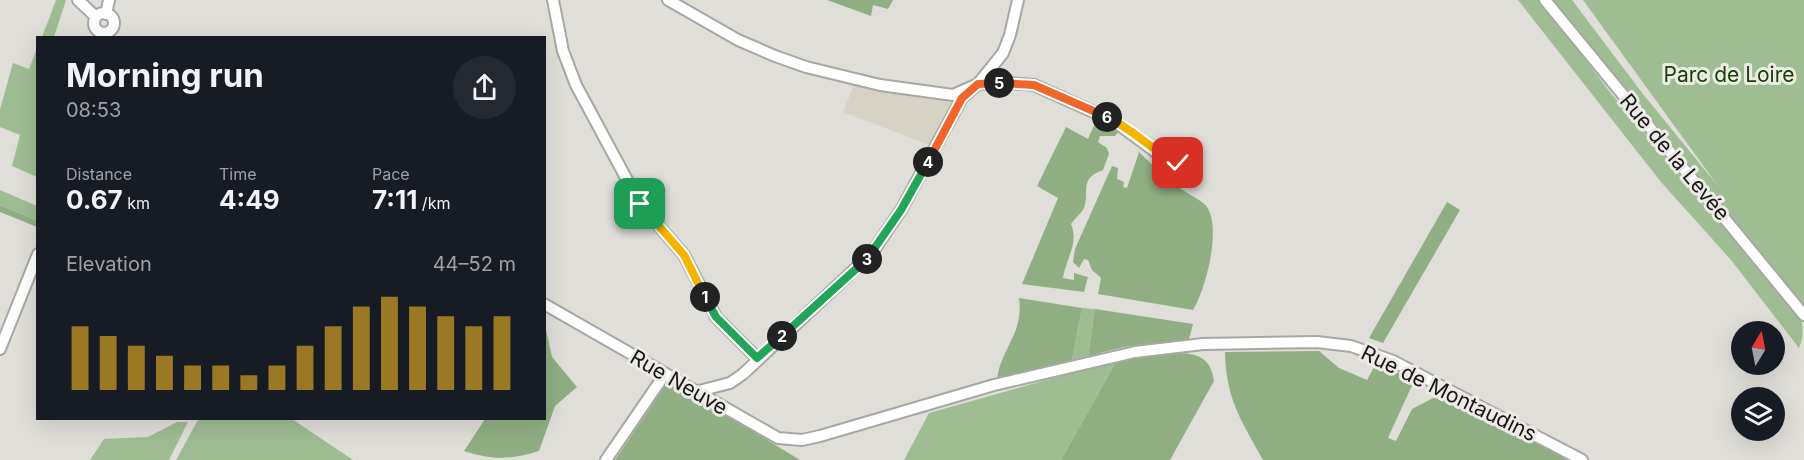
<!DOCTYPE html>
<meta charset="utf-8">
<style>
body{margin:0;font-family:Inter,sans-serif;background:#242831;color:#f1f3f6;height:100vh;display:flex;flex-direction:column;font-size:22px;white-space:nowrap}
*{box-sizing:border-box;margin:0}
p{font-size:20px;color:#9ea1a6}
.icon{flex:none;width:33px;height:33px;fill:none;stroke:currentColor;stroke-width:2;stroke-linecap:round;stroke-linejoin:round}
.map{position:relative;flex:1;overflow:hidden}
.sheet{position:absolute;left:36px;top:36px;width:510px;height:384px;display:flex;flex-direction:column;background:#171b24;border-radius:0px;box-shadow:0 6px 24px #0002}
.sheet>*{flex:none}
.needle{width:39px;rotate:10deg}
.buttons{position:absolute;left:1731px;top:321px;display:grid;gap:12px}
.buttons a{display:grid;place-items:center;width:54px;height:54px;border-radius:50%;background:#171b24;box-shadow:0 6px 24px #0002;font-size:30px}
.pin{position:absolute;display:grid;place-items:center;width:51px;height:51px;color:#fff;margin:-26px;border-radius:12px;box-shadow:0 3px 9px #0006}
.km{position:absolute;width:30px;height:30px;margin:-15px;border-radius:50%;background:#222;color:#fff;font-size:16px;line-height:30px;text-align:center}
.round{display:grid;place-items:center;flex:none;width:63px;height:63px;border-radius:32px;background:#242831}
.overview{display:flex;align-items:center;justify-content:space-between;height:102px;padding:0 30px}
h1{font-size:33px;font-weight:700;line-height:45px}
.stats{display:grid;grid-template-columns:repeat(3,1fr);gap:9px;height:102px;padding:6px 30px}
.stats div{display:grid;align-content:center}
.stats b{font-size:26px;font-weight:700}
.stats small{font-size:16px;font-weight:400}
.stats p{font-size:16px}
.chart{height:168px;padding:12px 30px}
.chart p{display:flex;justify-content:space-between}
.chart svg{width:100%;height:108px;margin-top:6px;stroke:#9b7823;stroke-width:6}
.map>svg:first-child{display:block}
</style>
<div class="map">
<svg width="1804" height="460" viewBox="0 0 1804 460">
<rect width="100%" height="100%" fill="#e0ded9"/>
<path fill="#d7d2c6" d="M855,82L948,99L954,106L932,146L843,112Z"/>
<path fill="#9fbd93" d="M56,0H66L54,37H42Z
M1518,0H1541L1609,91L1798,313C1804,324 1804,336 1799,348L1731,260L1661,182Z
M1548,0H1572L1643,94L1718,186L1583,0H1804V307Z
M37,48V177L12,166L20,135L0,127V109L13,63L29,69Z
M0,190L37,206V221L0,205Z
M1082,308L1095,309L1088,356L1072,360Z
M1117,360L1061,460H904L929,413Z
M199,418L292,419L353,460H176Z
M177,422H188L169,460H90L104,439L148,437Z"/>
<path fill="#8faf83" d="M827,0H893L888,9L873,5L871,16Z
M1097,119L1120,130L1115,136H1100L1098,142L1107,148L1109,154L1103,170C1078,179 1090,192 1084,208C1081,213 1075,219 1071,224C1079,243 1066,259 1063,278L1074,280V273L1088,277L1084,292L1022,284L1058,198L1037,186L1066,127L1088,139Z
M1139,152C1151,164 1164,176 1177,186C1185,193 1201,199 1207,207C1222,229 1205,291 1193,310L1098,294L1101,278L1092,270L1088,260L1084,259L1079,268L1073,262L1075,249L1112,166L1118,168L1117,179L1124,182L1123,187L1127,188Z
M1447,202L1460,210L1383,343L1369,338Z
M0,205L37,221V227L0,212Z
M1019,298L1082,308L1072,360L997,379C1002,346 1024,333 1019,298Z
M1095,309L1193,324L1189,339L1124,347L1088,356Z
M545,325L552,357L577,387L555,406L539,451C511,460 491,460 464,451L485,419L544,418Z
M1319,351L1339,368L1367,380L1377,362L1414,381L1388,438L1396,441L1412,409L1439,395L1566,457L1565,460H1263C1241,420 1226,399 1225,352Z
M1176,353C1198,353 1211,358 1214,381L1170,460H1061L1117,360Z
M669,380L800,460H615Z"/>
<g fill="none" stroke-linecap="round" stroke-linejoin="round">
<g stroke="#a9a7a3" stroke-width="14">
<path id="minor" d="M78,0L95,16
M553,0L563,51L576,85L640,204L684,255L716,317L757,358
M668,0L738,40L775,56L806,67L880,85L953,95L978,84L1010,83L1034,85L1114,121L1157,153L1178,163
M1545,0L1804,315
M94 23a10 10 0 1 1 20 0a10 10 0 1 1-20 0Z
M106,14L109,0
M544,304L778,438L802,440L820,436L994,385L1135,352L1203,344L1317,342L1351,346L1393,361L1582,460
M0,349L38,254
M699,391L730,383L743,374L872,253L901,210L962,98L978,84L1003,53L1010,35L1018,0
M606,460L665,374"/>
</g>
<use href="#minor" stroke="#fff" stroke-width="10"/>
</g>
<g fill="none" stroke-linecap="round" stroke-linejoin="round">
<g stroke="#fff" stroke-width="12">
<path id="split-1" d="M640,204L684,255L705,297"/>
</g>
<g stroke="#fff" stroke-width="12">
<path id="split-2" d="M705,297L716,317L757,358L782,336"/>
</g>
<g stroke="#fff" stroke-width="12">
<path id="split-3" d="M782,336L867,259"/>
</g>
<g stroke="#fff" stroke-width="12">
<path id="split-4" d="M867,259L901,210L928,162"/>
</g>
<g stroke="#fff" stroke-width="12">
<path id="split-5" d="M928,162L962,98L978,84L999,83"/>
</g>
<g stroke="#fff" stroke-width="12">
<path id="split-6" d="M999,83L1034,85L1107,117"/>
</g>
<g stroke="#fff" stroke-width="12">
<path id="split-7" d="M1107,117C1133,129 1152,151 1178,163"/>
</g>
<use href="#split-1" stroke="#f5b400" stroke-width="8"/>
<use href="#split-2" stroke="#22a559" stroke-width="8"/>
<use href="#split-3" stroke="#22a559" stroke-width="8"/>
<use href="#split-4" stroke="#22a559" stroke-width="8"/>
<use href="#split-5" stroke="#f0652b" stroke-width="8"/>
<use href="#split-6" stroke="#f0652b" stroke-width="8"/>
<use href="#split-7" stroke="#f5b400" stroke-width="8"/>
</g>
<g text-anchor="middle" dominant-baseline="central" stroke-width="6" stroke-linejoin="round" paint-order="stroke">
<g font-size="21" fill="#1a4202" stroke="#edebe7">
<text x="1729" y="74">Parc de Loire</text>
</g>
<g font-size="21" fill="#181715" stroke="#edebe7">
<text transform="translate(1675 157) rotate(50)">Rue de la Levée</text>
<text transform="translate(679 382) rotate(30)">Rue Neuve</text>
<text transform="translate(1449 393) rotate(26)">Rue de Montaudins</text>
</g>
</g>
</svg>
<div class="buttons">
<a><svg class="needle" viewBox="-14 -14 28 28"><path d="M0-13l5 13h-10z" fill="#e53935"/><path d="M0 13l5-13h-10z" fill="#9ea1a6"/></svg></a>
<a><svg class="icon" aria-label="layers" viewBox="0 0 24 24"><path d="M12 4l9 5-9 5-9-5zM3 14l9 5 9-5"/></svg></a>
</div>
<div class="pin" style="left:640px;top:204px;background:#1e9e55"><svg class="icon" aria-label="arrive" viewBox="0 0 24 24"><path d="M6 21V4h12l-3 4 3 4H6"/></svg></div>
<div class="pin" style="left:1178px;top:163px;background:#d93025"><svg class="icon" aria-label="check" viewBox="0 0 24 24"><path d="M5 12l5 5 9-10"/></svg></div>
<b class="km" style="left:705px;top:297px">1</b>
<b class="km" style="left:782px;top:336px">2</b>
<b class="km" style="left:867px;top:259px">3</b>
<b class="km" style="left:928px;top:162px">4</b>
<b class="km" style="left:999px;top:83px">5</b>
<b class="km" style="left:1107px;top:117px">6</b>
<section class="sheet">
<div class="overview"><div><h1>Morning run</h1><p>08:53</p></div><a class="round"><svg class="icon" aria-label="share" viewBox="0 0 24 24"><path d="M12 15V3M7 8l5-5 5 5M5 13v7h14v-7"/></svg></a></div>
<div class="stats">
<div><p>Distance</p><b>0.67<small> km</small></b></div>
<div><p>Time</p><b>4:49</b></div>
<div><p>Pace</p><b>7:11<small> /km</small></b></div>
</div>
<div class="chart"><p><span>Elevation</span>44–52 m</p>
<svg viewBox="0 0 160 44" preserveAspectRatio="none"><path d="M5 44V18M15 44V22M25 44V26M35 44V30M45 44V34M55 44V34M65 44V38M75 44V34M85 44V26M95 44V18M105 44V10M115 44V6M125 44V10M135 44V14M145 44V18M155 44V14"/></svg>
</div>
</section>
</div>
